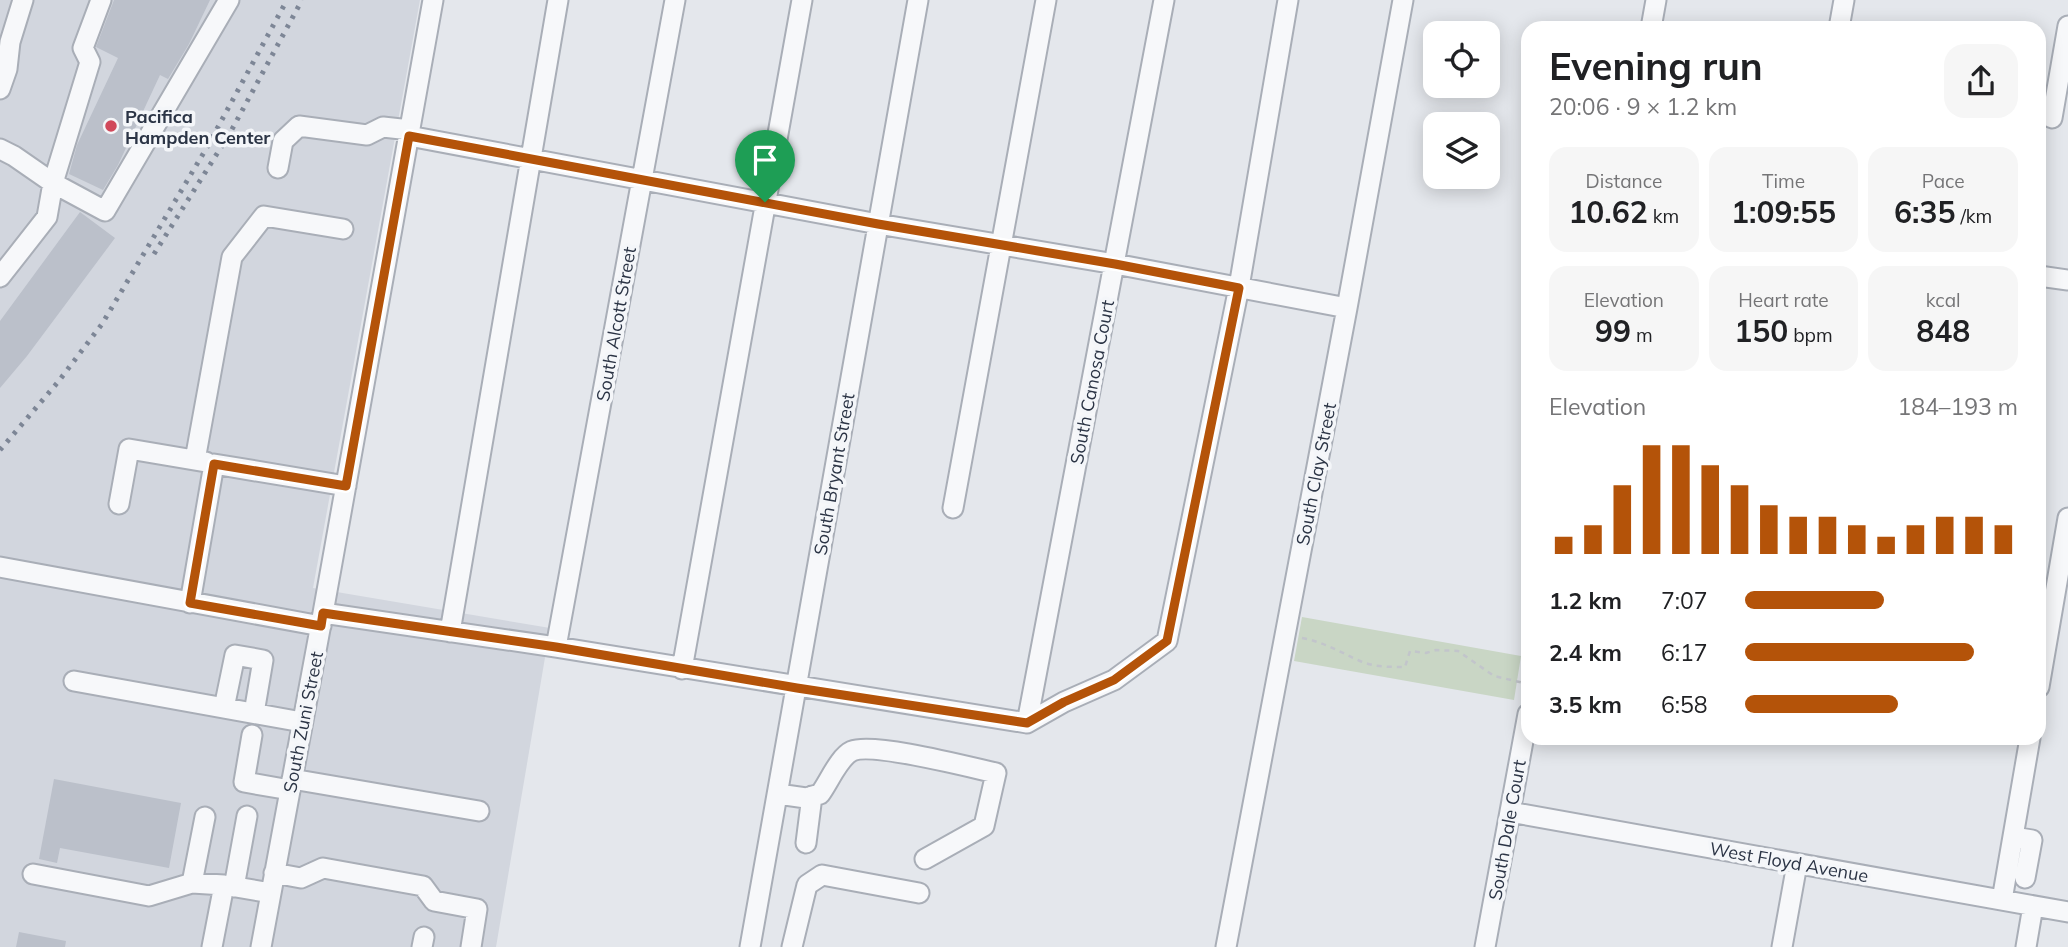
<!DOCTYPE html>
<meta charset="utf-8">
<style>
body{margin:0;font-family:Mulish,sans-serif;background:#f6f6f6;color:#202124;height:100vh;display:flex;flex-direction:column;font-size:26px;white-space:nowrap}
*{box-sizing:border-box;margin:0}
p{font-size:23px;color:#757577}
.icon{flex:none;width:38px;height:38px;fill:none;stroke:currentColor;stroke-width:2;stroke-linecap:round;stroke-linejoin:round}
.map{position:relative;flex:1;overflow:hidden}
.details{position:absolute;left:1521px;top:21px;width:525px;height:724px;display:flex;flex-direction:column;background:#fff;border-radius:21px;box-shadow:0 4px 18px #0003}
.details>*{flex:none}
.fabs{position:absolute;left:1423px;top:21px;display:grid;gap:14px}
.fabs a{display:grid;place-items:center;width:77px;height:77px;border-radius:14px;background:#fff;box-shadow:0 4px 18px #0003;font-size:35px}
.pin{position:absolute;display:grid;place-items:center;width:60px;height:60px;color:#fff;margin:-72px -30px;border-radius:50% 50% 50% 0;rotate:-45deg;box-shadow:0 0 7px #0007}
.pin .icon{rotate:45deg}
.round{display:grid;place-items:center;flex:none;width:74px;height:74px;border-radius:21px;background:#f6f6f6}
.summary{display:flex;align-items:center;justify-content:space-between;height:119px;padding:0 28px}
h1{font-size:38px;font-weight:700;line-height:52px}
.metrics{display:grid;grid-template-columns:repeat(3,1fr);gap:10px;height:119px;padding:7px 28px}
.metrics div{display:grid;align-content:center;border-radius:18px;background:#f6f6f6;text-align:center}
.metrics b{font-size:30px;font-weight:700}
.metrics small{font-size:19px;font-weight:400}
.metrics p{font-size:19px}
.chart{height:196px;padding:14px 28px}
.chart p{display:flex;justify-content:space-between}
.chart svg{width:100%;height:126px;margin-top:7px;stroke:#b45309;stroke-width:6}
ul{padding:0 28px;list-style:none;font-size:23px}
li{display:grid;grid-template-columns:112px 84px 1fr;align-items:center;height:52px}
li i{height:18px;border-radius:9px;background:#b45309}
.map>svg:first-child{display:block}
</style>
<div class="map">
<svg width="2068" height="947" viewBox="0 0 2068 947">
<rect width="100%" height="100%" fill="#e4e7ec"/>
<path fill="#d2d6de" d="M0,0H420L313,588L550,628L496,947H0Z"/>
<path fill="#c9d6c5" d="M1302,617L1521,656L1514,700L1294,661Z"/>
<path fill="#bbc0ca" d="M114,0H210L189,44L168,79L160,75L118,165L103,190L69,174L77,145L118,58L96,47Z
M80,212L115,238L27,356L0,388V321Z
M54,779L181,803L169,868L60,848L57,863L39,859Z
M19,932L66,941L65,947H16Z"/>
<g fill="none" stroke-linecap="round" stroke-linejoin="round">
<g stroke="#a9aeb7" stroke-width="23">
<path id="minor" d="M101,0L83,48L90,62L53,183L105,211L229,0
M1651,28L1656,0
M1839,28L1844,0
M0,89L7,69L10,42L23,0
M2052,118L2068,26
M409,136L878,224L1115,264L1347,308
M0,149L14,156L53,183L47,217L0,277
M278,168L283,141L299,126L367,135L383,127L410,130
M2039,276L2068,280
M195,460L232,257L264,216L343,229
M119,504L129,449L206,462
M953,508L1046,0
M0,567L321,626
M190,603L214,464L346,486
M323,613L556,647L1027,723L1064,702L1114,680L1167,641L1239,287L1288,0
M450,632L558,0
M556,647L675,0
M682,669L802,0
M74,681L302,722
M2039,687L2068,518
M224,708L235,655L263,660L254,713
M1027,723L1164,0
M252,735L244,782L290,790
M292,779L479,811
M778,794L806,798L820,794C829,782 839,757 852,751C873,742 969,767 996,773L984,826L925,859
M1510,812L2068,912
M2013,837L2032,840L2025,878
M806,843L812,796
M274,873L301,878L323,868L423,886L434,901L477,909L471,947
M33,874L149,896L192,883L224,885
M192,883L205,817
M234,887L247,816
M2002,900L2030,738
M212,947L224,885L271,893
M261,947L323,613L433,0
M422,947L424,937
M750,947L918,0
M792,947L807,885L822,875L919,893
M1226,947L1347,308L1403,0
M1485,947L1528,714
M1782,947L1797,864
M2026,947L2033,906"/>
</g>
<path stroke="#c2c5cb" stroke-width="2.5" stroke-dasharray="5 5" stroke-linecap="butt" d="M1302,638C1324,642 1340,652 1360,661C1373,667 1390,667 1405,667L1410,651L1426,653L1436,650L1458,651L1494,676L1528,684"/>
<use href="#minor" stroke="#f7f8fa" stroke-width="19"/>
<path stroke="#7d8696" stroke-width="5" stroke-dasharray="3.5 7" stroke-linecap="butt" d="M154,254L230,133L302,0
M0,450L58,382L102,324L206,149L287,0"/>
</g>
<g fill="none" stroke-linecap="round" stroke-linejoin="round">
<g stroke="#fff" stroke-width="14">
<path id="route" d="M409,136L878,224L1115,264L1239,288L1167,641L1114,680L1064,702L1027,723L797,688L556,647L323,613L321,626L190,603L214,464L346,486Z"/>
</g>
<use href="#route" stroke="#b45309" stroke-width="9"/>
</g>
<circle fill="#d1495b" stroke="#f4f6f9" stroke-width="2.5" cx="111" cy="126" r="7"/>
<g text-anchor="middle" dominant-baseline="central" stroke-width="7" stroke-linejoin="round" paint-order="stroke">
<g font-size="18" font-weight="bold" fill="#2b3445" stroke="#f4f6f9" text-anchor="start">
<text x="125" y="116">Pacifica<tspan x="125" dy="21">Hampden Center</tspan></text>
</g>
<g font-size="18" fill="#2b3445" stroke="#f4f6f9">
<text transform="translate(616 324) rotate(-80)">South Alcott Street</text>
<text transform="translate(1092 382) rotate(-79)">South Canosa Court</text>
<text transform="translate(834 474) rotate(-80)">South Bryant Street</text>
<text transform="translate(1316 474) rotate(-79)">South Clay Street</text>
<text transform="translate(303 722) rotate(-79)">South Zuni Street</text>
<text transform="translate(1507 830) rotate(-80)">South Dale Court</text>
<text transform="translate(1789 862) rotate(10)">West Floyd Avenue</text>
</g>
</g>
</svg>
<div class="fabs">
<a><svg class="icon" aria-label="locate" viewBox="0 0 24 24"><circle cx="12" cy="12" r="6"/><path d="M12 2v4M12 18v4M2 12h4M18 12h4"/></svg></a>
<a><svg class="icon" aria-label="layers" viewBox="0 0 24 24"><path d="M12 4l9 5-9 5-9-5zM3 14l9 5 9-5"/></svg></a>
</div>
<div class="pin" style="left:765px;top:202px;background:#1e9e55"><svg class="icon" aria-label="arrive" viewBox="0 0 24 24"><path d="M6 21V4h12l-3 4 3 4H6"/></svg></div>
<section class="details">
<div class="summary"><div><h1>Evening run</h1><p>20:06 · 9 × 1.2 km</p></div><a class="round"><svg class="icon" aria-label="share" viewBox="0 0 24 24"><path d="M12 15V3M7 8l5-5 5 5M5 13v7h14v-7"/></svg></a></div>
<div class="metrics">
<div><p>Distance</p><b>10.62<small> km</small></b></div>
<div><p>Time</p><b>1:09:55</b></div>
<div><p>Pace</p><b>6:35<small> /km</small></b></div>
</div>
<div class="metrics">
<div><p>Elevation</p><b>99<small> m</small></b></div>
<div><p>Heart rate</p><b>150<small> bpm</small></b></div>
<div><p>kcal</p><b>848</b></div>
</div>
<div class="chart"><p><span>Elevation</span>184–193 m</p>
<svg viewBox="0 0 160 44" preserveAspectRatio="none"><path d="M5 44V38M15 44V34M25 44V20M35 44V6M45 44V6M55 44V13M65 44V20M75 44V27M85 44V31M95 44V31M105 44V34M115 44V38M125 44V34M135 44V31M145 44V31M155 44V34"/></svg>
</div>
<ul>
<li><b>1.2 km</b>7:07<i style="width:51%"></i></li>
<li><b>2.4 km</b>6:17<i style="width:84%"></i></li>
<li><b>3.5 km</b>6:58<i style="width:56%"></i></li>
</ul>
</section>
</div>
